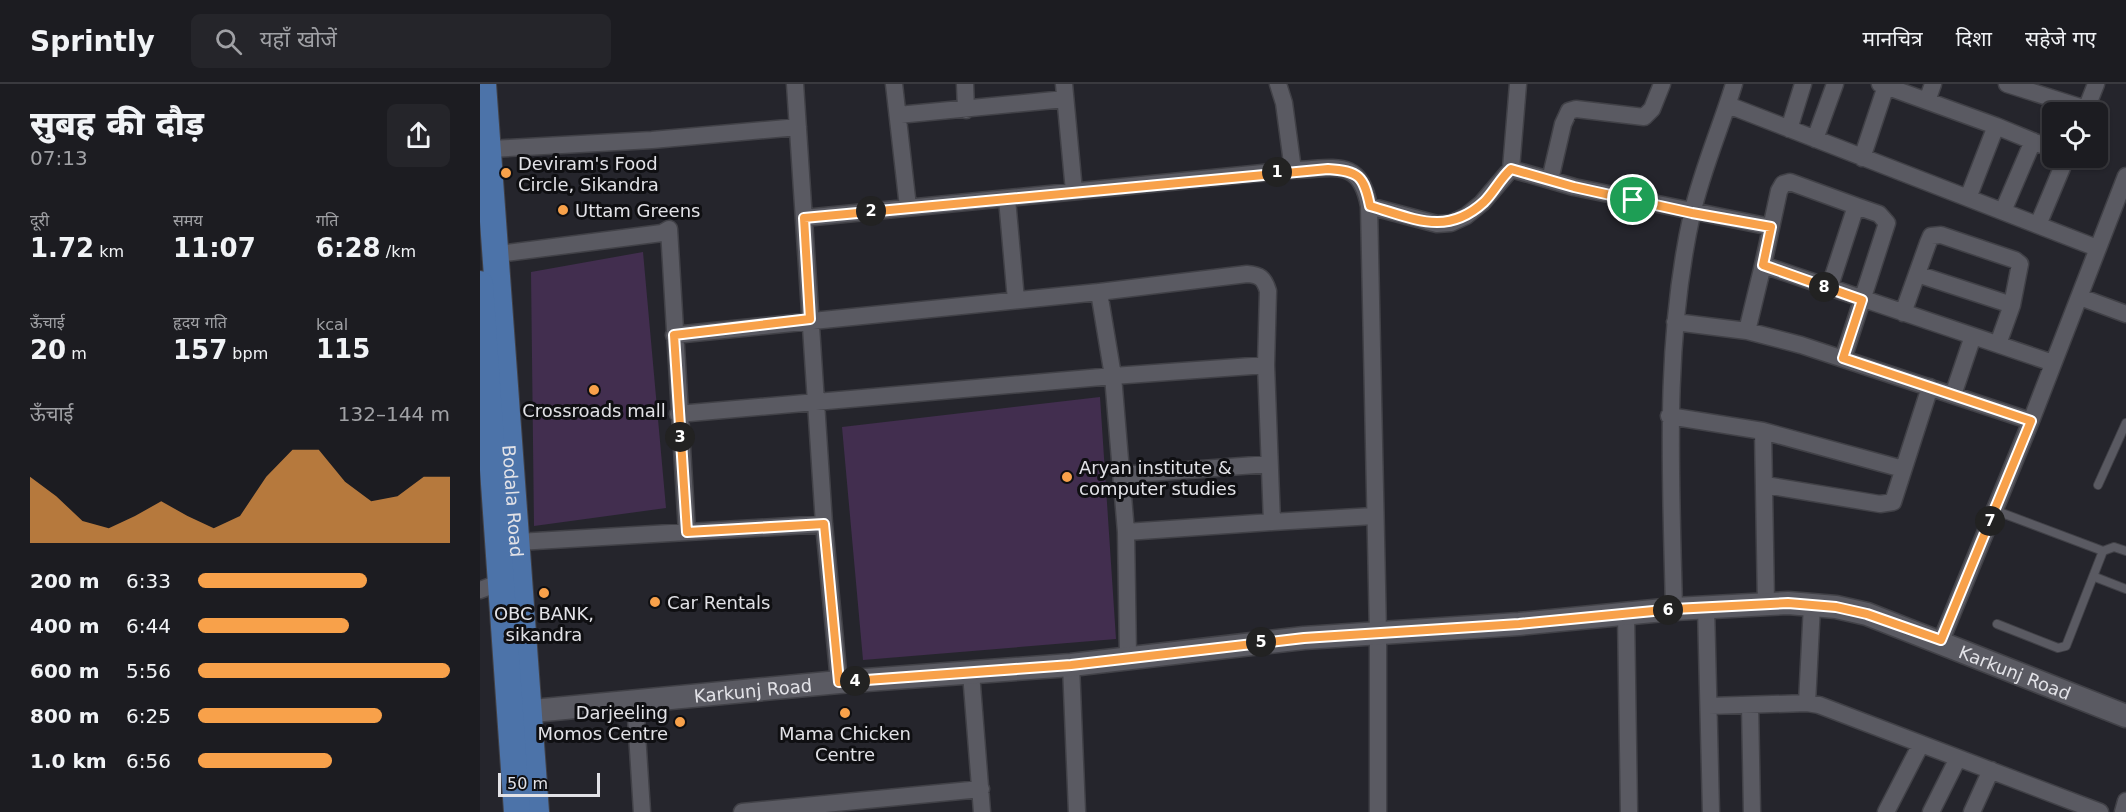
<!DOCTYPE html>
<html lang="hi">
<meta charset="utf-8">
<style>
body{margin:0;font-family:"DejaVu Sans","Noto Sans Devanagari",sans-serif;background:#25252a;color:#f1f3f6;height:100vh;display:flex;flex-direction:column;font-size:22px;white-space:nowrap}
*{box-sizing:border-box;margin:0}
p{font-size:20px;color:#a0a1a5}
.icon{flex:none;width:33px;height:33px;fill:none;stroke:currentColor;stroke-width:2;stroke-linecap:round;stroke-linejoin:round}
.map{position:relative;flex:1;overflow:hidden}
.drawer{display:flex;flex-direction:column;background:#1c1c21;width:480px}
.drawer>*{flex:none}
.controls{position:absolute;left:1562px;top:18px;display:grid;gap:12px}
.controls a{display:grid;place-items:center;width:66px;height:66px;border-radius:9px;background:#1c1c21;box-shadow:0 2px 4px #0004,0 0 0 2px #3a3a3f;font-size:30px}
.scale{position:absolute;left:18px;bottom:15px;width:102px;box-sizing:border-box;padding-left:6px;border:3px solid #e2e2e7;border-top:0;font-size:16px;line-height:21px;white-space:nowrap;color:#e2e2e7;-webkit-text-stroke:4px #0f0f12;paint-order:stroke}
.pin{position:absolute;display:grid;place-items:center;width:51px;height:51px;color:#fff;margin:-26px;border:3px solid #fff;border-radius:50%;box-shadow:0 2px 6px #0007}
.km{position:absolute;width:30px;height:30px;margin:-15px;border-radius:50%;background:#222;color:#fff;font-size:16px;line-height:30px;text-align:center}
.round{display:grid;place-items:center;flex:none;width:63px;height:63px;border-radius:9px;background:#25252a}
.head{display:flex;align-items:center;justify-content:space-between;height:102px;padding:0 30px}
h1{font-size:33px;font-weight:800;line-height:45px}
.figures{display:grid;grid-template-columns:repeat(3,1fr);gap:9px;height:102px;padding:6px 30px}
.figures div{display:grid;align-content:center}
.figures b{font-size:26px;font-weight:800}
.figures small{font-size:16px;font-weight:400}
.figures p{font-size:16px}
.chart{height:168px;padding:12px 30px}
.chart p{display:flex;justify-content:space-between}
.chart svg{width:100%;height:108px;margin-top:6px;fill:#f8a14a;opacity:.7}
ul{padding:0 30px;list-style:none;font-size:20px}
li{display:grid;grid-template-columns:96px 72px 1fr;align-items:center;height:45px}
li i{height:15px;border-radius:8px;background:#f8a14a}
header{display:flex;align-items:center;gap:36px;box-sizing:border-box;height:84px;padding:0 30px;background:#1c1c21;border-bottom:2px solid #3a3a3f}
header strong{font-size:28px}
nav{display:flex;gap:33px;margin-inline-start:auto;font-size:21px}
.search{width:420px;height:54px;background:#25252a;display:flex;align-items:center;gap:15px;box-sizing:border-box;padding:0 21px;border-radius:9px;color:#a0a1a5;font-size:22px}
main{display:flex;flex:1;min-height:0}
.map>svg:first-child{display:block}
</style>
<header>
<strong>Sprintly</strong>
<div class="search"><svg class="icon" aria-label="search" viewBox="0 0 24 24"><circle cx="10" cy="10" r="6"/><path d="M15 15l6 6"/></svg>यहाँ खोजें</div>
<nav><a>मानचित्र</a><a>दिशा</a><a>सहेजे गए</a></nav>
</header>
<main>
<section class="drawer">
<div class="head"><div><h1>सुबह की दौड़</h1><p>07:13</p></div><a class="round"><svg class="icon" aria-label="share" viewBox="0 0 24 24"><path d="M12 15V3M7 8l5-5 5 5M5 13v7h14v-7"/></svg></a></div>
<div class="figures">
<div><p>दूरी</p><b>1.72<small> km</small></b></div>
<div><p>समय</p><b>11:07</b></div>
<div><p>गति</p><b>6:28<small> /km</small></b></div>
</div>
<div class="figures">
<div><p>ऊँचाई</p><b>20<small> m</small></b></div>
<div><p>हृदय गति</p><b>157<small> bpm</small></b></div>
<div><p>kcal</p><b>115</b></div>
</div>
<div class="chart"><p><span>ऊँचाई</span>132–144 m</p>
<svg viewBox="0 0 160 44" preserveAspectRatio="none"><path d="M0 44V17L10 25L20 35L30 38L40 33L50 27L60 33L70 38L80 33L90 17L100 6L110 6L120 19L130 27L140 25L150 17L160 17V44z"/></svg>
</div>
<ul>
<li><b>200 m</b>6:33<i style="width:67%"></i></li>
<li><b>400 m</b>6:44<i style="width:60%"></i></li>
<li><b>600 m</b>5:56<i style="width:100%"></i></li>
<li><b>800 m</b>6:25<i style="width:73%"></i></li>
<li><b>1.0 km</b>6:56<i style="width:53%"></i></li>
</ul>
</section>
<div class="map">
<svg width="1646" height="728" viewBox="0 0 1646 728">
<rect width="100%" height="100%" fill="#25252c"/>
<path fill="#422e4f" d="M163,168L186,424L54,442L51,188Z
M620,313L636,555L383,576L362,343Z"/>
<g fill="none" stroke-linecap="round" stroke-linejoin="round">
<g stroke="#414147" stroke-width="10">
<path id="lane" d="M1618,401L1646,339
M1514,426L1623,467
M1623,467L1634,463L1646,467
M1615,493L1646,505
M1517,540L1578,564L1586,562L1623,467"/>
</g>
<g stroke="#414147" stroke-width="19">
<path id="street" d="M315,0L344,440L359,598
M414,0L428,123
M485,0L486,26
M584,0L594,107
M798,0L804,19L813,86
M1400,0L1516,42L1488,114
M1527,0L1606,25
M1447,17L1453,0
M1248,21L1617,164
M1605,28L1616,0
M418,31L585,15
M1516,42L1572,65
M1309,45L1323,0
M1335,55L1355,0
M10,65L172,56L318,43
M1382,74L1406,2
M1031,85L1094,103L1291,143
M1070,96L1083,40L1089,27L1096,25L1164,33L1172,25L1182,0
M527,115L536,216
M889,122L957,140L971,139L986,132L1002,119L1031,85L1038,0
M1523,127L1553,57
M324,134L813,86C854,85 880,73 889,122L898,550V728
M1558,141L1586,74
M18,170L182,149L189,145L207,448
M1283,181L1299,107L1303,100L1310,98L1376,122L1349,205
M1437,190L1532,221
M619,208L633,292L786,281
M1600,213L1646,230
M1423,229L1448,159L1451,152L1461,151L1535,176L1540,180L1532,221L1518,260
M1195,238L1267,247L1321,261L1551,337
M1267,247L1283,181L1573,279
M194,251L619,208L767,190C780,191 784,194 788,207L786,281L792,438L646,448
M1363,275L1407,139L1399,130L1376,122
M1473,311L1493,252
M198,330L633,292L646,448L648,573
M1189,332L1283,347L1423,385
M1283,347L1286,520
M641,391L789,380
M1285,401L1400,420L1413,418L1450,303
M792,438L894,432
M38,458L344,440
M0,506L30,495
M1226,523L1231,728
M1194,525C1191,393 1183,260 1212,130C1222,86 1241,43 1254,0
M1146,530L1149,728
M1461,557L1551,337L1646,92
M591,581L597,728
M491,589L502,728
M155,618L162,728
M1327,619L1332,521
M1270,621L1272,728
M1229,622L1327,619L1339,621L1620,728
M262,728L501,705
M1406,728L1441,660
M1451,728L1478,674
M1492,728L1511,686
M1643,728L1646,717"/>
</g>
<g stroke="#414147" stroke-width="25">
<g id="secondary">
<path id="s1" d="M32,629L359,598L591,581L824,554L1039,540L1194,525L1308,519L1356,523L1387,530L1646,632"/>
</g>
</g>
<g stroke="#414147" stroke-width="28">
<g id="primary">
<path id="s2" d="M3,0L56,728"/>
<path d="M0,200L37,728"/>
</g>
</g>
<use href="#lane" stroke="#5a5a62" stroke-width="8"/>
<use href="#street" stroke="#5a5a62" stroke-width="16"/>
<use href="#secondary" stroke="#5a5a62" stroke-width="22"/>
<use href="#primary" stroke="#4c73a9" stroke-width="26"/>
</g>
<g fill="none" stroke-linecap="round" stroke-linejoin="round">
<g stroke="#fff" stroke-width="12">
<path id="route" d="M848,85C879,87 884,92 890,122C933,134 966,153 1004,118C1014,108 1020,95 1031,85L1094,103L1212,129L1291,143L1283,181L1382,216L1363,274L1551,337L1461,556L1387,530L1356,523L1308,519L1194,525L1039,540L824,554L591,581L359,598L344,440L207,448L194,251L330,235L324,134Z"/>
</g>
<use href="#route" stroke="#f8a14a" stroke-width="8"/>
</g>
<g fill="#f8a14a" stroke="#0f0f12" stroke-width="2">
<circle cx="26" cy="89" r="6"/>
<circle cx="83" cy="126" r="6"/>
<circle cx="114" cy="306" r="6"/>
<circle cx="587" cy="393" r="6"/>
<circle cx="64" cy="509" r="6"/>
<circle cx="175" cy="518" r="6"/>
<circle cx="365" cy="629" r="6"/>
<circle cx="200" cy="638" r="6"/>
</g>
<g text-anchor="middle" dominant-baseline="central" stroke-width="6" stroke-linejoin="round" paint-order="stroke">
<g font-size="18" fill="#e2e2e7" stroke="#0f0f12" text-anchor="start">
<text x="38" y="79">Deviram's Food<tspan x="38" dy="21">Circle, Sikandra</tspan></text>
<text x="95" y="126">Uttam Greens</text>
<text x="114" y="326" text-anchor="middle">Crossroads mall</text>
<text x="599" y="383">Aryan institute &amp;<tspan x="599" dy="21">computer studies</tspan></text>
<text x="187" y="518">Car Rentals</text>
<text x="64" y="529" text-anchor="middle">OBC BANK,<tspan x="64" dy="21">sikandra</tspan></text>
<text x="188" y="628" text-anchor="end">Darjeeling<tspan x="188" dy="21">Momos Centre</tspan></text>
<text x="365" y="649" text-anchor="middle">Mama Chicken<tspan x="365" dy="21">Centre</tspan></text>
</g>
<g font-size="18" fill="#e2e2e7" stroke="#0f0f12">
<text stroke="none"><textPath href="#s2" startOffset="418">Bodala Road</textPath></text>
<text stroke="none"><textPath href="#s1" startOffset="1520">Karkunj Road</textPath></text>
<text stroke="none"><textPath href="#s1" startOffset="242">Karkunj Road</textPath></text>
</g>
</g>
</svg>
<div class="controls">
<a><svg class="icon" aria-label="locate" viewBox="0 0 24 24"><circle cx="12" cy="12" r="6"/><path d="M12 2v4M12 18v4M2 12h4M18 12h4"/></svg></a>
</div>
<div class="scale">50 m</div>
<div class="pin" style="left:1153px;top:116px;background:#1e9e55"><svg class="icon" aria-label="arrive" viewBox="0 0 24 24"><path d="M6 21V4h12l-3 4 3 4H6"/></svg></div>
<b class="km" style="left:797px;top:88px">1</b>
<b class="km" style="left:391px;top:127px">2</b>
<b class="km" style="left:200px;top:353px">3</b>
<b class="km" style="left:375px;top:597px">4</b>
<b class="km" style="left:781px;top:558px">5</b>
<b class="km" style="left:1188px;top:526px">6</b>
<b class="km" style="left:1510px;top:437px">7</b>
<b class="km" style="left:1344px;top:203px">8</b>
</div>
</main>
